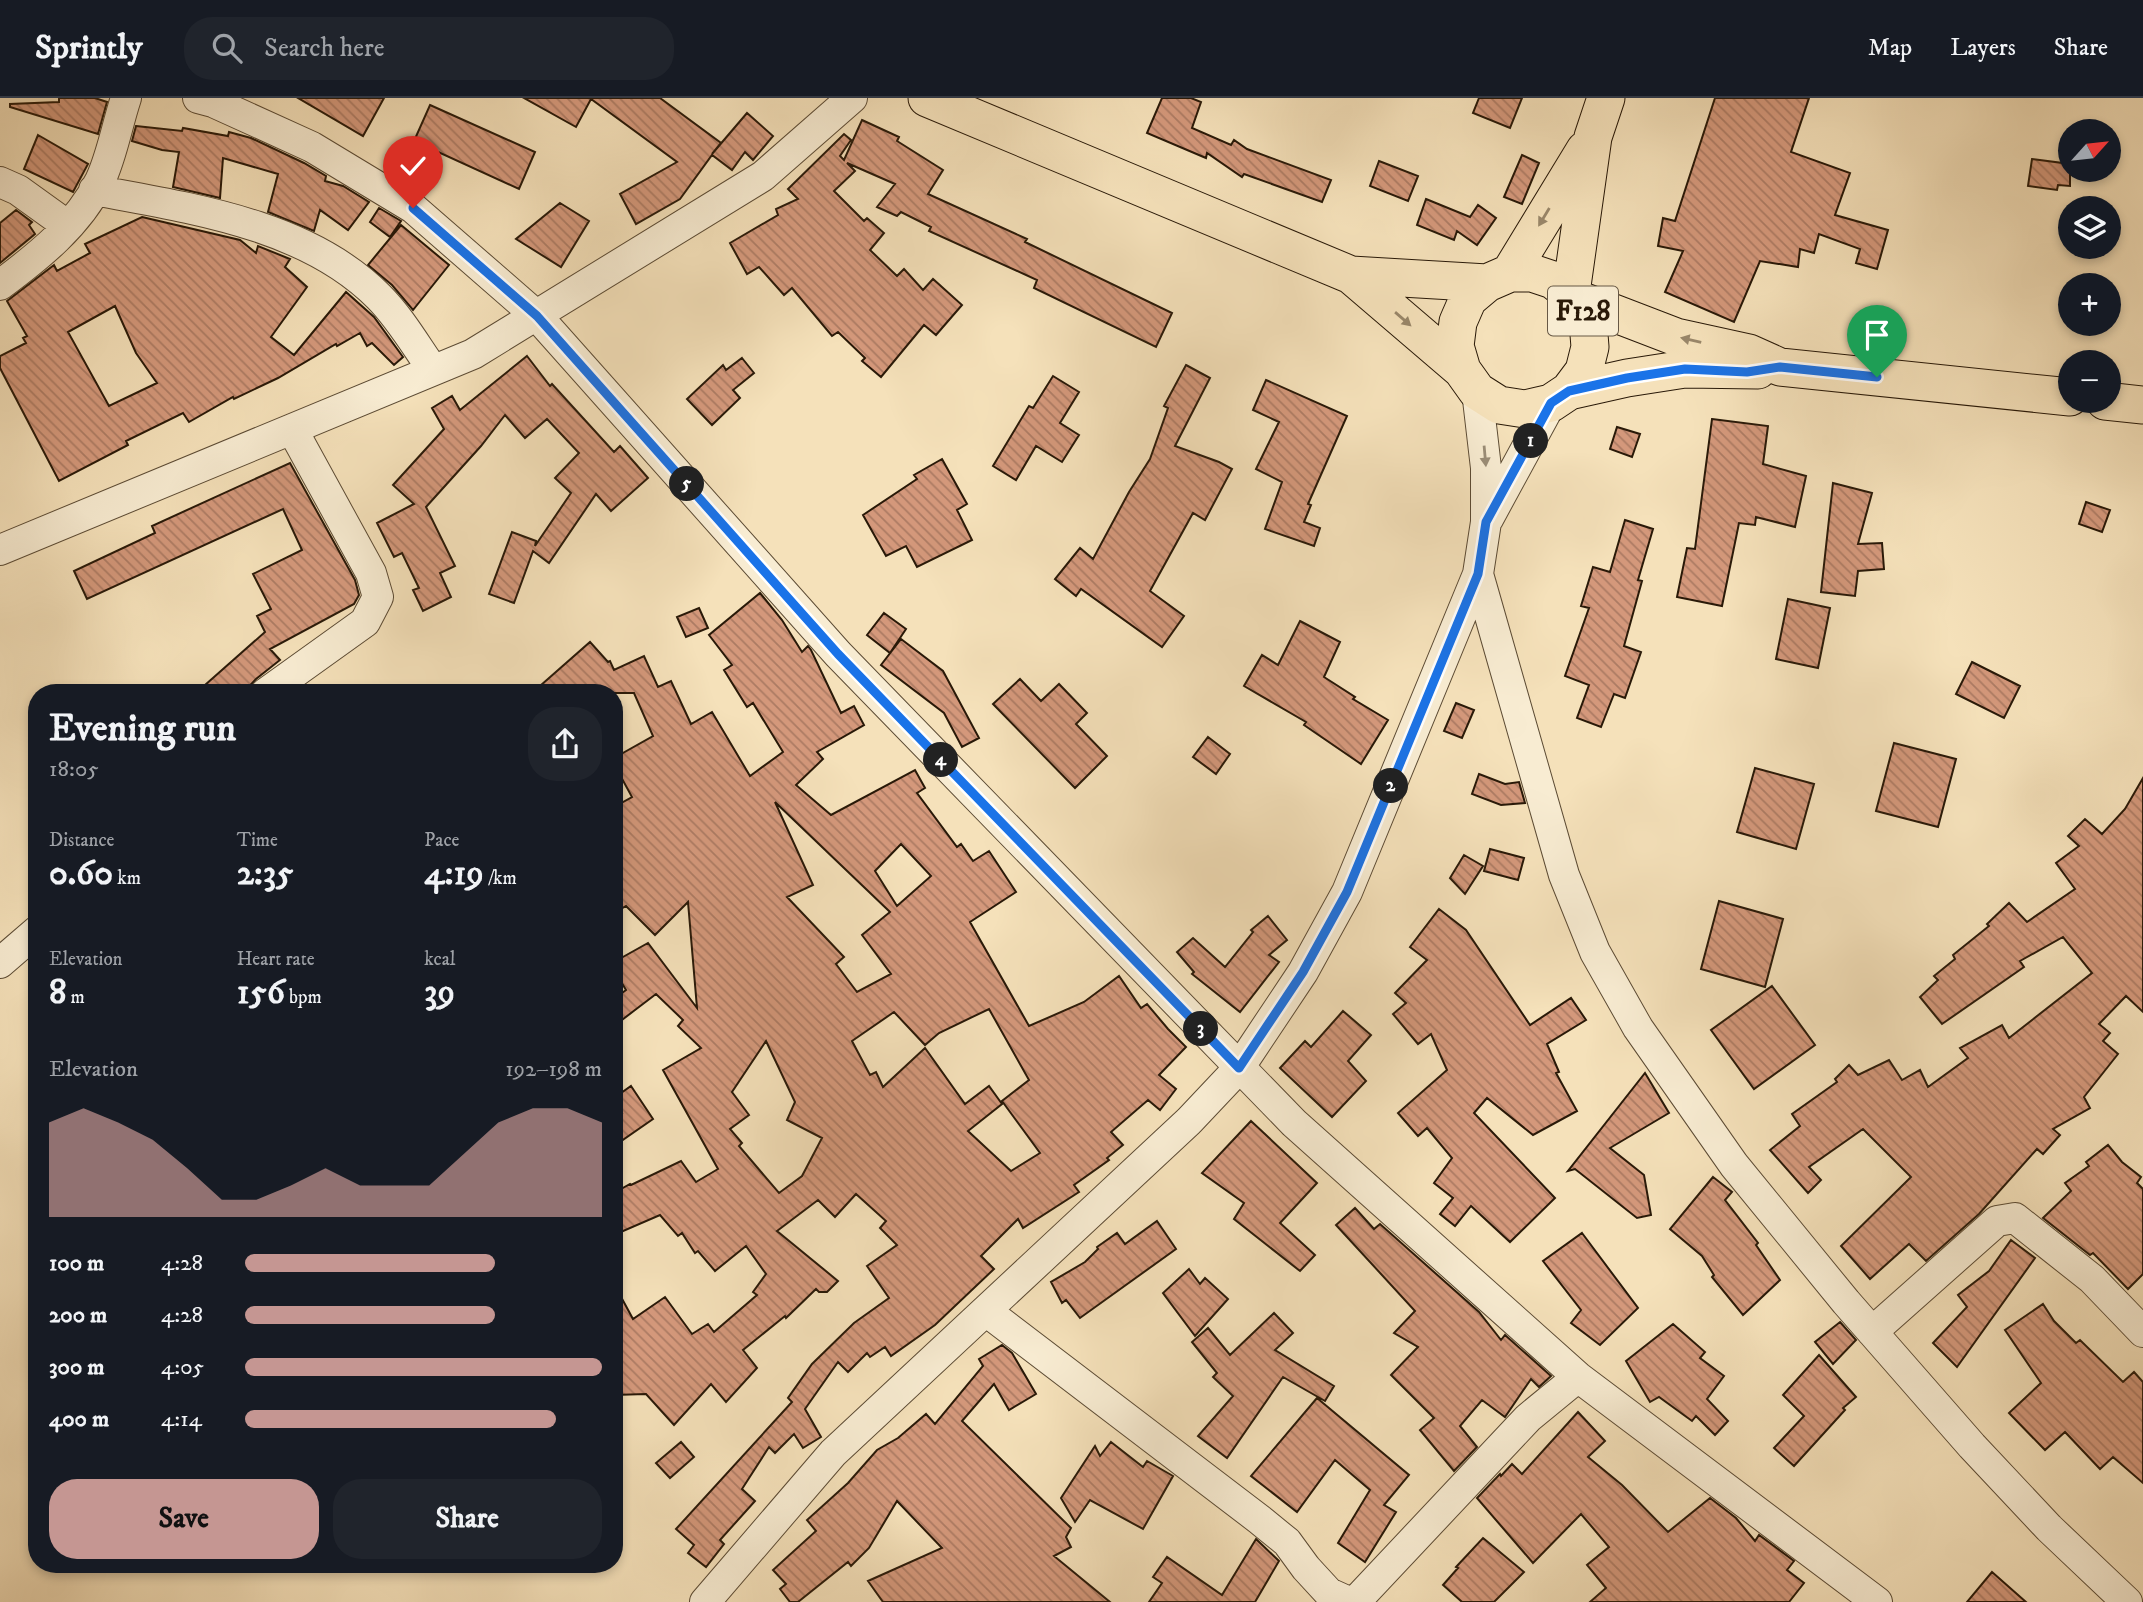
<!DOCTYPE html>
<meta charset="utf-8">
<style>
body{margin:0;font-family:"IM FELL DW Pica",serif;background:#20242c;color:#f1f3f6;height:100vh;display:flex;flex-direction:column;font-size:26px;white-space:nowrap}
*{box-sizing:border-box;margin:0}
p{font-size:23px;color:#9ea1a6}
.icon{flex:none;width:38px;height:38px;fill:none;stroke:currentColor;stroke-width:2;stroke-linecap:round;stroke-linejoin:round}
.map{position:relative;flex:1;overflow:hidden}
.side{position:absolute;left:28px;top:586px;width:595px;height:889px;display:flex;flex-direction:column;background:#171b24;border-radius:28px;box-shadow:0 4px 10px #0003}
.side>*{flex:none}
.needle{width:46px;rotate:63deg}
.fabs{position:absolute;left:2058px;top:21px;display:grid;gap:14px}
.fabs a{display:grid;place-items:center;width:63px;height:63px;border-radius:50%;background:#171b24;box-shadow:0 4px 10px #0003;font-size:35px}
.pin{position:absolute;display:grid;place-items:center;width:60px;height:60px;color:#fff;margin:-72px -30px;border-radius:50% 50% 50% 0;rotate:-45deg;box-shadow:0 0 7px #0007}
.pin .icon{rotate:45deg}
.km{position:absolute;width:35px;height:35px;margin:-18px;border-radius:50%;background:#222;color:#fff;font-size:19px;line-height:35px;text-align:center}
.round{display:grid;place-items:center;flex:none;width:74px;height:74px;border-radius:28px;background:#20242c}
.head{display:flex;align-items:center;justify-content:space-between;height:119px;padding:0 21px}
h1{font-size:38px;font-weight:700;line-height:52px}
.stats{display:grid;grid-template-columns:repeat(3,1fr);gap:10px;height:119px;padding:7px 21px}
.stats div{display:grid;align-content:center}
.stats b{font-size:35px;font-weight:700}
.stats small{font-size:19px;font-weight:400}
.stats p{font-size:19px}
.chart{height:196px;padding:14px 21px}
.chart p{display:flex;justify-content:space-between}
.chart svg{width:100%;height:126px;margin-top:7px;fill:#c59692;opacity:.7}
.action{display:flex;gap:14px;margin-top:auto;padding:14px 21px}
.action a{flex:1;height:80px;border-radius:28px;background:#c59692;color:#111;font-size:28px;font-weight:700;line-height:80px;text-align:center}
.action a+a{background:#20242c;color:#f1f3f6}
ul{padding:0 21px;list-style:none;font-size:23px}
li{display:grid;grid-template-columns:112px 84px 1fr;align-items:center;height:52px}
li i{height:18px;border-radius:9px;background:#c59692}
header{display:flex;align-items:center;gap:42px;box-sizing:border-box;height:98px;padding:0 35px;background:#171b24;border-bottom:2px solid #363941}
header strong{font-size:33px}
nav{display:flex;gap:38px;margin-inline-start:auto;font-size:24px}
.search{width:490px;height:63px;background:#20242c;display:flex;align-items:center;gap:18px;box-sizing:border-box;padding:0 24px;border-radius:28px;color:#9ea1a6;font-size:26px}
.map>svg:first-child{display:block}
</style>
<header>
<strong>Sprintly</strong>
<div class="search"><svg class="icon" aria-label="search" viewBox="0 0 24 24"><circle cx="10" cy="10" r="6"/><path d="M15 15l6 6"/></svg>Search here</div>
<nav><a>Map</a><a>Layers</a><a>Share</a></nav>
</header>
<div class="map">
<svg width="2143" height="1504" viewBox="0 0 2143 1504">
<defs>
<pattern id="building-back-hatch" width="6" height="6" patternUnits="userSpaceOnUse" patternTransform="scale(1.75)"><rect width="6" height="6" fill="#d4987b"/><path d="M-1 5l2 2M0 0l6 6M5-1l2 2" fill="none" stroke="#ac7b63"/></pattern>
</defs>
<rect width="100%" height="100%" fill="#f5e1ba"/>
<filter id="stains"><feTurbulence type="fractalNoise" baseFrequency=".00286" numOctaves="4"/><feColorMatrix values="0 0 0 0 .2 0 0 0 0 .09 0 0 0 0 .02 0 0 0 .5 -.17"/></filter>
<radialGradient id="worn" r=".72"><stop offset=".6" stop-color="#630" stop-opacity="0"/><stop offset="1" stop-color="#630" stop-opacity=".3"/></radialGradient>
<path fill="url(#building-back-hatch)" stroke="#291908" stroke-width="2" fill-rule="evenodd" d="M59,0H95L107,4L98,36L10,9V6L59,4Z
M298,0H384L363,38Z
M524,0H660L721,45L712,56L747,15L773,38L753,62L745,54L732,72L712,57L680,101L636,126L620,96L677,64L591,1L576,29Z
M1162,0H1191L1201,4L1192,30L1231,47L1234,42L1247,51L1331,82L1322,104L1244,76L1242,79L1207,55L1206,60L1147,35Z
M1479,0H1522L1510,30L1473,15Z
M1715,0H1809L1791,54L1850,75L1835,117L1888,132L1877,171L1856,165L1860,151L1819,136L1814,155L1800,151L1798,169L1760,163L1734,224L1665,194L1683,153L1658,148L1663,120L1675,123Z
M430,7L535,54L519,91L414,43Z
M862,22L899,39L897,43L943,72L928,96L1027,141L1025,144L1172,215L1156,249L1034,190L1037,182L929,133L931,129L901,114L897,118L877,109L895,86L847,65L855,73L834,93L864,123L867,120L884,135L870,152L897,178L904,171L923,192L933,181L962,207L936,237L924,227L881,279L862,263L865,260L838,234L832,238L792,190L784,197L759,169L747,176L730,145L778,117L776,111L798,101L788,91L844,36L851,42L840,58L844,62Z
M136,28L182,33L183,30L228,38L229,34L251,40L304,65L326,78L325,83L343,88L369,104L348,132L320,112L314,133L268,114L278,76L223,60L220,100L173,89L179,54L162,52L132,43Z
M38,37L88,66L73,94L24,71Z
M1522,57L1539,65L1522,106L1504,99Z
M2032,61L2070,66V88L2058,87L2057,92L2028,88Z
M1379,63L1418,78L1408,103L1370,88Z
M1426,101L1470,119L1478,107L1496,120L1477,147L1457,133L1454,142L1417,127Z
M560,105L589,123L561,169L516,141Z
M379,110L401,123L390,139L370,124Z
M16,112L32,124L29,127L35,136L0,165V125Z
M142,119L240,142L256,155L258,148L290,161L285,169L307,189L271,239L294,257L346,194L374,219L403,259L394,267L372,245L367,248L360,235L337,248L336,246L278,280L234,301L233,299L189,324L183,315L126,343L128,347L59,383L0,270V258L26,245L23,240L27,238L7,203L54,167L57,173L90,155L85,146ZM115,208L136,255L157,285L109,308L68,234Z
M401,127L449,167L413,212L392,187L368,167Z
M527,258L550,288L552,286L614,354L620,348L648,380L611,413L596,396L549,465L533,453L514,505L489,496L512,434L536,443L535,448L571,395L555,380L579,355L547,321L525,340L505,317L481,348L426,409L455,468L440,475L451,499L423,513L413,492L419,490L402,455L394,459L377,425L414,406L393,387L444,331L432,310L452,298L460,312Z
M742,260L754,275L733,292L740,300L712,327L687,301L723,267L726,272Z
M1186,267L1210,280L1175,348L1219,364L1232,371L1205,422L1193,415L1150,493L1184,518L1162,549L1081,491L1076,498L1055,481L1080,450L1093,461L1129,394L1150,361L1168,310L1164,308Z
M1053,278L1079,294L1060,325L1079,337L1062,364L1036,348L1016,382L993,368L1029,308L1033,310Z
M1266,282L1347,318L1308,406L1311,407L1304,424L1320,430L1314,448L1265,431L1282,384L1256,371L1279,324L1253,312Z
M1712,321L1768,328L1763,366L1806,378L1795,429L1756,419L1755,427L1739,425L1722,508L1677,499L1687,450L1695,451Z
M1617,329L1640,336L1632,359L1610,351Z
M942,361L967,406L957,412L972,442L917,469L906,448L886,458L863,417L917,381L914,377Z
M290,365L355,482L359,497L354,506L270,551L280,562L256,581L243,595H196L265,534L257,518L271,511L253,476L302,452L283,411L87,501L74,473L155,435L152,428Z
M1833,385L1872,395L1858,446L1882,445L1884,471L1858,473L1855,498L1821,494Z
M2086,404L2110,412L2102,434L2079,426Z
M1625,422L1653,431L1638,482L1642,483L1624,548L1641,554L1625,600L1614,596L1601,629L1577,620L1589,587L1565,578L1589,510L1581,508L1593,469L1610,474Z
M760,495L782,522L802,554L808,548L811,552L841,615L854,608L864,627L817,654L823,661L796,687L831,717L915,672L925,690L917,695L957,749L961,746L973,763L989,753L1016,794L970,824L1029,928L1084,904L1119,878L1141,910L1147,906L1168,931L1186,949L1159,977L1176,991L1160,1012L1148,1002L1111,1034L1123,1047L1107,1060L1109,1062L1074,1087L1079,1094L1023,1130L1018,1121L981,1158L994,1171L935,1227L891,1258L885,1249L870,1259L867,1255L848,1274L838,1264L805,1311L821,1339L803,1350L794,1336L775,1355L769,1349L742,1391L755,1403L720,1442L724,1446L706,1469L688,1455L694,1447L676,1431L792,1304L788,1300L812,1266L854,1225L889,1200L867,1168L897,1147L880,1130L886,1123L856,1096L835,1119L818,1102L777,1133L838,1183L827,1194H819L816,1191L786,1220L785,1218L743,1252L757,1270L726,1304L711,1286L674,1327L646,1296L614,1297V1186L633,1221L665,1199L692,1236L708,1226L714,1234L757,1197L753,1194L766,1176L746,1148L715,1173L698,1153L695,1155L682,1135L678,1138L660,1117L614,1137V1095L630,1086L631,1087L681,1063L696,1084L718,1071L663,972L701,950L678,928L683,922L656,896L614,928V901L626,892L614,872V864L648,845L697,910L688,804L655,837L626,808L614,815V709L632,699L614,666V660L653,638L634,595H532L590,544L608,564L610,563L614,572L644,558L658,589L671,583L691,626L712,614L750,678L783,654L753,605L747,609L724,572L732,567L709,537ZM775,704L890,814L862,837L891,876L857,894L836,866L844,859L787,799L813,787ZM901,746L931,778L897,808L875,773ZM989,911L1029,982L1002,1003L1040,1055L1011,1073L968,1033L1002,1006L989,988L965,1006L925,950L883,989L876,974L870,977L852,943L894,914L925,947L939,935ZM766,943L795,1004L787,1022L822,1040L802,1078L779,1095L739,1048L742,1045L730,1031L749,1017L732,994Z
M1788,501L1830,510L1818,570L1776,561Z
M699,510L708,530L686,539L677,519Z
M884,515L906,531L890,555L867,537Z
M1300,523L1340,544L1324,579L1355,599L1353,601L1388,622L1361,666L1304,627L1306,624L1244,588L1262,557L1278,567Z
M901,541L943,573L979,640L962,649L944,615L881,567Z
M1972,564L2020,588L2004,620L1956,596Z
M1020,581L1041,603L1059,586L1087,615L1076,626L1107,658L1075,690L993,606Z
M1456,605L1474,612L1462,640L1444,633Z
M1208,639L1230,656L1216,676L1193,659Z
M1894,645L1956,661L1938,729L1876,713Z
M1755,670L1814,686L1796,751L1737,734Z
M1479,676L1505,686L1519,684L1525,705L1501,707L1472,696Z
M2143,680V914L2126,898L2099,926L2110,935L2103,943L2118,956L2084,999L2090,1010L2053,1031L2060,1037L2043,1056L2037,1051L1979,1116L1926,1163L1909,1146L1870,1181L1841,1148L1911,1079L1863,1031L1809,1069L1821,1082L1808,1095L1770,1052L1800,1028L1792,1016L1837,984L1835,981L1849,967L1858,977L1889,962L1902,982L1920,972L1928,989L1968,960L1960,950L2002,927L2009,940L2092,875L2063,839L2020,863L2024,869L1942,926L1920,899L1938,882L1934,878L1955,861L1953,857L1989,828L1987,826L2009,805L2027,824L2075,791L2056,765L2079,748L2068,738L2085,721L2102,736L2125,711Z
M1490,751L1524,760L1518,782L1484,773Z
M1464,757L1483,768L1465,796L1450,780Z
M1719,803L1783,821L1765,889L1701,871Z
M1439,811L1466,832L1530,927L1571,900L1586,922L1547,946L1559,974L1556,975L1577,1013L1533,1037L1487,1000L1474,1015L1555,1100L1510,1144L1471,1108L1455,1128L1440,1116L1453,1100L1434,1085L1452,1060L1427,1030L1418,1038L1398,1015L1447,972L1431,936L1418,946L1393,916L1406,905L1395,895L1427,862L1410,849Z
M1268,818L1287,842L1269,857L1279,864L1240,914L1192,876L1194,874L1177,854L1193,840L1225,869L1253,834L1251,832Z
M1772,888L1815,947L1754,991L1711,932Z
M1343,913L1371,937L1348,963L1366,983L1332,1019L1280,970L1305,943L1311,949Z
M1645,975L1669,1015L1610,1050L1644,1077L1651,1117L1637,1120L1575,1071L1568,1073Z
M631,988L653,1021L614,1048V1021L622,1015L614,1004V1000Z
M1251,1023L1317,1085L1280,1125L1315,1157L1300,1173L1234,1121L1244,1105L1202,1075Z
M2108,1047L2122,1064L2141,1079L2137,1085L2143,1091V1176L2128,1191L2093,1155L2090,1157L2043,1120L2071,1093L2065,1085L2089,1068L2086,1064Z
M1713,1079L1732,1094L1725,1102L1758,1145L1756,1147L1780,1182L1743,1217L1712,1179L1714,1177L1702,1158L1670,1131Z
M1355,1110L1374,1131L1380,1126L1479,1214L1501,1242L1505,1237L1551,1278L1539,1289L1531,1281L1505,1319L1482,1302L1460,1328L1477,1349L1454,1373L1420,1332L1434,1320L1391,1277L1418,1249L1394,1235L1415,1213L1336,1127Z
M1157,1123L1176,1151L1080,1220L1066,1202L1062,1205L1051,1184L1085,1164L1098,1151L1097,1149L1117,1135L1125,1146Z
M1582,1135L1638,1210L1600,1247L1571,1225L1581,1212L1543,1163Z
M2011,1142L2035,1160L1957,1269L1933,1245L1967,1209L1958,1197L1989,1173Z
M1189,1171L1200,1186L1205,1180L1228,1201L1195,1238L1163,1195Z
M2043,1206L2054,1223L2076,1245L2080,1242L2123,1284L2134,1274L2143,1284V1385L2113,1359L2100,1371L2065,1334L2045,1352L2009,1315L2041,1285L2005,1232Z
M1274,1215L1293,1235L1275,1252L1334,1288L1325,1303L1283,1279L1227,1360L1198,1338L1233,1298L1213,1279L1217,1275L1192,1244L1208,1230L1230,1257Z
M1840,1224L1856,1242L1833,1266L1815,1244Z
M1673,1226L1705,1254L1700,1260L1724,1278L1707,1301L1728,1323L1715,1337L1696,1318L1692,1323L1659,1299L1650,1304L1626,1263Z
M1002,1247L1012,1255L1036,1296L1009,1312L994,1286L962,1323L1071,1430L1066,1439L1071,1449L1054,1458L1110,1504H883L868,1483L942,1450L897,1403L869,1450L851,1468L848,1464L798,1504H790L780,1491L786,1486L773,1472L816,1433L807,1422L848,1385L877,1352L898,1340L926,1316L935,1326L983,1268L979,1261Z
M1819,1257L1856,1299L1843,1310L1845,1312L1794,1368L1774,1350L1804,1318L1783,1297Z
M1317,1300L1409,1377L1384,1407L1396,1414L1365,1464L1338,1445L1370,1392L1335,1362L1297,1414L1251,1378Z
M1578,1314L1605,1343L1588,1359L1622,1387L1668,1434L1710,1400L1736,1420L1755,1443L1759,1437L1794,1463L1787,1472L1804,1485L1789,1504H1590L1606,1490L1587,1467L1609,1449L1581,1416L1533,1465L1477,1400L1500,1376L1501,1378L1512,1366L1522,1376Z
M681,1344L694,1359L670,1380L656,1365Z
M1111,1344L1143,1369L1147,1363L1173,1378L1143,1431L1090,1402L1075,1424L1061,1400L1095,1348L1100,1358Z
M1483,1440L1524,1474L1494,1504H1462L1443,1487L1458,1470L1456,1469Z
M1256,1441L1279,1463L1255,1504H1149L1162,1485L1153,1479L1167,1459L1222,1497Z
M1992,1474L2026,1504H1967Z"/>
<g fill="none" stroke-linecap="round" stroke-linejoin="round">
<g stroke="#5c4b34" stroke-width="32">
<path id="minor" d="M198,0L213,4L312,49L413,110L537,218L838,556L1294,1025L1578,1279L1877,1504
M0,84L18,92L68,128
M94,92C190,110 307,126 379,199C400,220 416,248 433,272
M0,187C39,158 78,127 100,83C112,58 117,27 126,0
M1488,421L1551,305
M0,452L473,256L763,78L852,0
M1478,476L1564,777L1595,854L1638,930L1734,1067L1846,1204L1972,1348L2049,1430L2127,1504
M266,595L365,524L378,499L371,475L292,331
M0,865L37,833
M986,1213L1260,1422L1287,1444L1306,1470L1329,1495L1349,1504
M1872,1234L1997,1123L2015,1120L2092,1181L2143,1234
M705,1504L833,1355L1189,1023L1239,970L1303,874L1347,794L1478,476L1486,424V370L1477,293
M1355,1504L1528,1320L1578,1279"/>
</g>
<g stroke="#291908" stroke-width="39">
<path id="major" d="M927,0L1351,177L1462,272L1477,293L1499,307L1525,311L1551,305L1569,293L1584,273L1590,249L1588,224L1577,201L1553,182L1532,175H1510L1487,185L1468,201L1458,224L1455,248L1462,272
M1510,175L1585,52
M1351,177L1487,185
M1571,195L1593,39L1606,0
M1577,201L1676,239L1749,255L1780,269L2070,299
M1569,293L1627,280L1685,271L1758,272
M2105,303L2143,307"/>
</g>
<use href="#minor" stroke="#f8ecd2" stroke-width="30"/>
<use href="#major" stroke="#f5e1ba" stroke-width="37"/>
</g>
<defs><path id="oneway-solid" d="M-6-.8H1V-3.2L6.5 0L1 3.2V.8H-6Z" transform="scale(1.75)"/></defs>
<g fill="#99876a">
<use href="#oneway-solid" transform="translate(1544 119) rotate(121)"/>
<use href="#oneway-solid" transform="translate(1403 221) rotate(41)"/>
<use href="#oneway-solid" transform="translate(1691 242) rotate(-167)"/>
</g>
<use fill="#9b8d77" href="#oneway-solid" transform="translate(1485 358) rotate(85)"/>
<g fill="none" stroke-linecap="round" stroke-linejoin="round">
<g stroke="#fff" stroke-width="14">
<path id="route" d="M413,110L537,218L838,556L1239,970L1303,874L1347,794L1478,476L1486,424L1551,305L1569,293L1627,280L1685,271L1747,274L1780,269L1877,279"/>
</g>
<use href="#route" stroke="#1a73e8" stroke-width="9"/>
</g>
<g text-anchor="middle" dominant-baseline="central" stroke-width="5" stroke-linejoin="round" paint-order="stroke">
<rect fill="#f8ecd2" stroke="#675845" stroke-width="2" x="1548" y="188.5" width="70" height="49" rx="5"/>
<g font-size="28" font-weight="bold" fill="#291908">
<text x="1583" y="213">F128</text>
</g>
</g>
<rect width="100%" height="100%" filter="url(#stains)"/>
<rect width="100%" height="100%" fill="url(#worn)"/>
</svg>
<div class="fabs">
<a><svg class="needle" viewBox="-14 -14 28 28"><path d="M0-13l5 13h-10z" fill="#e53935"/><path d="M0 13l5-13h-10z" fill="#9ea1a6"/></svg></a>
<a><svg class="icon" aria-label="layers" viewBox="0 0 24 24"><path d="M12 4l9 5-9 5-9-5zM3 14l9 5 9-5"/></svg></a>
<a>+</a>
<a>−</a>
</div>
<div class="pin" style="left:1877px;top:279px;background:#1e9e55"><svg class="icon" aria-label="arrive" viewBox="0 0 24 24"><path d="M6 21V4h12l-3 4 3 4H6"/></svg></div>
<div class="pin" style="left:413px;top:110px;background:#d93025"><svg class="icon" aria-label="check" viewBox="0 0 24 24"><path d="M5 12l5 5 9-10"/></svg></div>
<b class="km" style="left:1531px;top:343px">1</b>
<b class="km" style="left:1391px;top:688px">2</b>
<b class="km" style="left:1201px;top:931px">3</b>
<b class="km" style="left:941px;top:662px">4</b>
<b class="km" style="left:687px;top:386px">5</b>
<section class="side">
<div class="head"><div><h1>Evening run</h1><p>18:05</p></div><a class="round"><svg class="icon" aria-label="share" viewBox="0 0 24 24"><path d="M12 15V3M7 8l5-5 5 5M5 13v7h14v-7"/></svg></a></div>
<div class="stats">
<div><p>Distance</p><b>0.60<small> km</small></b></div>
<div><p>Time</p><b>2:35</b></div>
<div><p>Pace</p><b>4:19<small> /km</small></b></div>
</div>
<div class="stats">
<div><p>Elevation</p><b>8<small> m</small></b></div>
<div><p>Heart rate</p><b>156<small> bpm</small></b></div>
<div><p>kcal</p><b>39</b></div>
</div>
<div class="chart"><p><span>Elevation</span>192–198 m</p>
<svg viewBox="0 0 160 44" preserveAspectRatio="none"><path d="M0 44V11L10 6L20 11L30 17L40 27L50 38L60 38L70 33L80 27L90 33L100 33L110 33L120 22L130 11L140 6L150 6L160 11V44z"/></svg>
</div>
<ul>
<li><b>100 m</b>4:28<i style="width:70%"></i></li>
<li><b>200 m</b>4:28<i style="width:70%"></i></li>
<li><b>300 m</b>4:05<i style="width:100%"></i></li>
<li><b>400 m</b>4:14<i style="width:87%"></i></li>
</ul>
<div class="action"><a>Save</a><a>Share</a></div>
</section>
</div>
